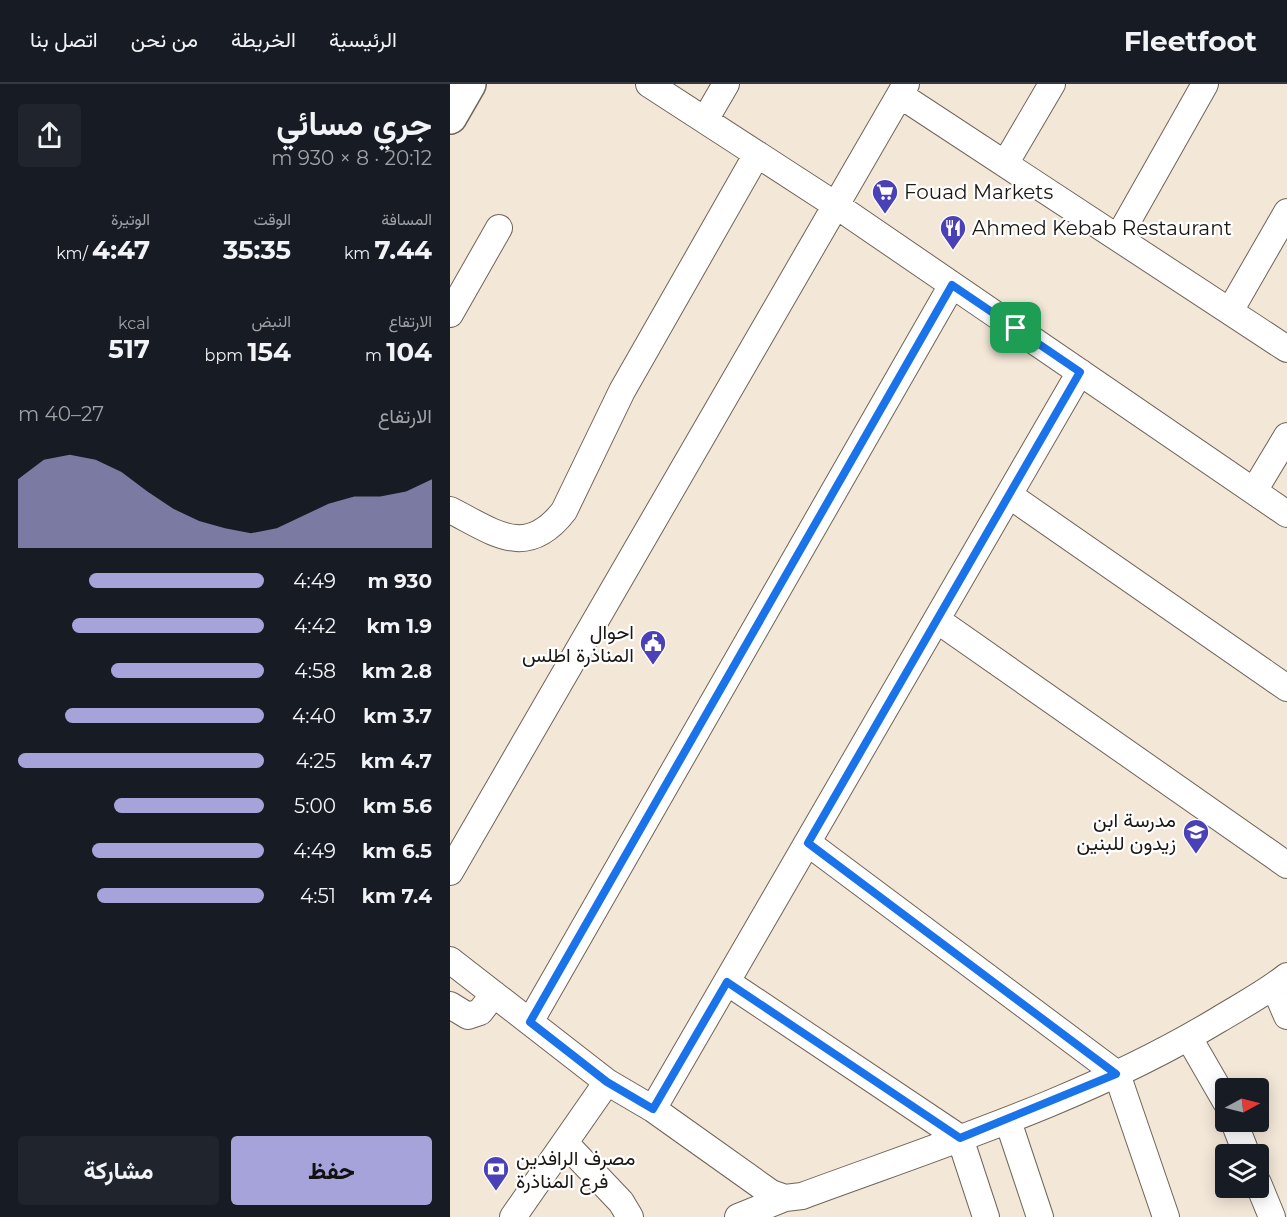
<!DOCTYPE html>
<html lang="ar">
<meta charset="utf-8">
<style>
body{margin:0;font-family:Montserrat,Vazirmatn,sans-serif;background:#20242c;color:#f1f3f6;direction:rtl;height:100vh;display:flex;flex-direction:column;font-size:22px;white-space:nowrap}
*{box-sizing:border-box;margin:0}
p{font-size:20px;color:#9ea1a6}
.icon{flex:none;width:33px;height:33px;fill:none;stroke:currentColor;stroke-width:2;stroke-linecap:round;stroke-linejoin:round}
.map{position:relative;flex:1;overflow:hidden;direction:ltr}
.panel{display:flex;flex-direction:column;background:#171b24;width:450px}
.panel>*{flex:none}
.needle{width:39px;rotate:83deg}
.controls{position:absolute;left:765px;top:994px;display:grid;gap:12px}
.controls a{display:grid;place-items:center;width:54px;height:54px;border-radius:6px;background:#171b24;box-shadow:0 3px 15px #0003;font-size:30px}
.pin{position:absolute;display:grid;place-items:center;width:51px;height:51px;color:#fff;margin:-26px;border-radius:12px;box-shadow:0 3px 9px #0006}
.round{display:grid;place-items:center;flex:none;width:63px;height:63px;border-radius:6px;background:#20242c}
.headline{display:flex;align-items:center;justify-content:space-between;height:102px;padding:0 18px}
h1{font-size:33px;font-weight:700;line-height:45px}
.figures{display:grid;grid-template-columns:repeat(3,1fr);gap:9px;height:102px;padding:6px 18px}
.figures div{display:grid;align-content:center}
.figures b{font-size:26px;font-weight:700}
.figures small{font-size:16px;font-weight:400}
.figures p{font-size:16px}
.chart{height:168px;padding:12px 18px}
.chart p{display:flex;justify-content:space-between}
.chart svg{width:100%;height:108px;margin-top:6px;fill:#a6a3da;opacity:.7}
.primary-button{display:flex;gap:12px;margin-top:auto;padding:12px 18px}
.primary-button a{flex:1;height:69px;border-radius:6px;background:#a6a3da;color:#111;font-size:24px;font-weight:700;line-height:69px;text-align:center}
.primary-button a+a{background:#20242c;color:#f1f3f6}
ul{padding:0 18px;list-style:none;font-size:20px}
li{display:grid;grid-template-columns:96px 72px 1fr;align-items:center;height:45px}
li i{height:15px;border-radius:8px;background:#a6a3da}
header{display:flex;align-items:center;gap:36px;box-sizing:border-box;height:84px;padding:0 30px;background:#171b24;border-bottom:2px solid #363941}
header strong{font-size:28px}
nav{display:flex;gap:33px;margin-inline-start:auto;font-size:21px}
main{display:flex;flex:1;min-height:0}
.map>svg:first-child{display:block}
</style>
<header>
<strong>Fleetfoot</strong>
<nav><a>الرئيسية</a><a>الخريطة</a><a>من نحن</a><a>اتصل بنا</a></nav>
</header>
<main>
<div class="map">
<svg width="837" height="1133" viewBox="0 0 837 1133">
<rect width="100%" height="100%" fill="#f3e7d8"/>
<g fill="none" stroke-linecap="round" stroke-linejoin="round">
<g stroke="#6f6458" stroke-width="28">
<path id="minor" d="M199,0L387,122L837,430
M450,11L837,265
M255,36L276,0
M555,80L602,0
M668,154L755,0
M780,227L837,128
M0,230L49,144
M804,407L837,352
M559,411L837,604
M0,426C44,448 76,476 114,427L172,307L307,70
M487,536L837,781
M358,759L667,990L716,1133
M0,788L456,0
M0,876L157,998L203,1025L321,1109L335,1114
M277,898L510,1054L536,1133
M824,902L837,932
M0,921L18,932L30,928L44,910
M80,938L502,201
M739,954L776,1018
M203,1025L630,288
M558,1037L590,1133
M784,1038L797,1071
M115,1059L171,1118L180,1133
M808,1099L822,1133
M63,1133L157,998
M288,1133L335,1114L352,1112C493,1060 639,1014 768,936C791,922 816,909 837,892"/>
</g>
<g stroke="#6f6458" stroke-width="36">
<path id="major" d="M0,33L19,0"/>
</g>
<use href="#minor" stroke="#fff" stroke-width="26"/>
<use href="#major" stroke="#fff" stroke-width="33"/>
</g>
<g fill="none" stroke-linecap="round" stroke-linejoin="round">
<g stroke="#fff" stroke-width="12">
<path id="route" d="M502,201L630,288L358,759L666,990L510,1054L277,898L203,1025L157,998L80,938Z"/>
</g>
<use href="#route" stroke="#1a73e8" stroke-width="8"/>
</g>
<defs>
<g id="supermarket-pin" transform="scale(1.35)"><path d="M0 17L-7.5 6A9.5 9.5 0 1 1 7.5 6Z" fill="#4b41b7" stroke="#fff"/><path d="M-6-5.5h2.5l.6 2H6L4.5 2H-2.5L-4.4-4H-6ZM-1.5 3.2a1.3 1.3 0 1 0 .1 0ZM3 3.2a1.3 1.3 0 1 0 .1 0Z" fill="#fff"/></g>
<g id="restaurant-pin" transform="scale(1.35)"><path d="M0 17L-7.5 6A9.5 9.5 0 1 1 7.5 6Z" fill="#4b41b7" stroke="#fff"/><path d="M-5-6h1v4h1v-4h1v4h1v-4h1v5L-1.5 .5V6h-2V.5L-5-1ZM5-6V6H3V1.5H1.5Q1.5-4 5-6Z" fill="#fff"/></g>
<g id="civic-pin" transform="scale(1.35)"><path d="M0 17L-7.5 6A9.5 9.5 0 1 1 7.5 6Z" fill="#4b41b7" stroke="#fff"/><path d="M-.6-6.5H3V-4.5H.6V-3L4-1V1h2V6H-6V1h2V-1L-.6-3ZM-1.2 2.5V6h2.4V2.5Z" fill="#fff"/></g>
<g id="school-pin" transform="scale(1.35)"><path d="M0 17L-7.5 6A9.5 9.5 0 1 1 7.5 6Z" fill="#4b41b7" stroke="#fff"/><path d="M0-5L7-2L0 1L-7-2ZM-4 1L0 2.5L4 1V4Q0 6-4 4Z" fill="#fff"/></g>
<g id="bank-pin" transform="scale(1.35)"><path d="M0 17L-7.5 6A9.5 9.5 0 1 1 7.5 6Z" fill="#4b41b7" stroke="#fff"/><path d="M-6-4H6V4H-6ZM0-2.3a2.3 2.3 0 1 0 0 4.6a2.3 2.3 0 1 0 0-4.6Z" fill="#fff"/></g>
</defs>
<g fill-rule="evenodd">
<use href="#supermarket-pin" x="435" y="108"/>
<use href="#restaurant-pin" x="503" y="144"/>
<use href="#civic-pin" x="203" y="559"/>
<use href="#school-pin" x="746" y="748"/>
<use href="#bank-pin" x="46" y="1085"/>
</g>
<g text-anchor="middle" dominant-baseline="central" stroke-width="4.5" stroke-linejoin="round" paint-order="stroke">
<g font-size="20" fill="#1b1712" stroke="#fff" text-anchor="start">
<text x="454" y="108">Fouad Markets</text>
<text x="522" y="144">Ahmed Kebab Restaurant</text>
<text x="184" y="548" text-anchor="end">احوال<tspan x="184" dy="23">المناذرة اطلس</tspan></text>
<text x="726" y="736" text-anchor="end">مدرسة ابن<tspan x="726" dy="23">زيدون للبنين</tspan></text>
<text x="66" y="1074">مصرف الرافدين<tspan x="66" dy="23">فرع المناذرة</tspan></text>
</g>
</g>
</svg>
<div class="controls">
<a><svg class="needle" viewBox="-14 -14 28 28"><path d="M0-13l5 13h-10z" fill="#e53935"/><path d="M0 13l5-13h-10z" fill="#9ea1a6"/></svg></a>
<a><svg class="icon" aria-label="layers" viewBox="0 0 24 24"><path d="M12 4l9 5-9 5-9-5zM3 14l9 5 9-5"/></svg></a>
</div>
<div class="pin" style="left:566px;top:244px;background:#1e9e55"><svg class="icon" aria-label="arrive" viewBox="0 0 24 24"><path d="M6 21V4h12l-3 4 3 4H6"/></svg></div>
</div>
<section class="panel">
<div class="headline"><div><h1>جري مسائي</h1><p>20:12 · 8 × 930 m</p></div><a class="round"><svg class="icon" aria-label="share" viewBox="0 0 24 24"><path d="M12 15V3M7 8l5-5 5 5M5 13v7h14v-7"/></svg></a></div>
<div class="figures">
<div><p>المسافة</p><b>7.44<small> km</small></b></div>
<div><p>الوقت</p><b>35:35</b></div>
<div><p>الوتيرة</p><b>4:47<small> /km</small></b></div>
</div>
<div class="figures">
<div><p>الارتفاع</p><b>104<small> m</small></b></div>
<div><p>النبض</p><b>154<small> bpm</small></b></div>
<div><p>kcal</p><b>517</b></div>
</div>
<div class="chart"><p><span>الارتفاع</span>27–40 m</p>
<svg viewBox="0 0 160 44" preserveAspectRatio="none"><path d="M0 44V16L10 8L20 6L30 8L40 13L50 21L60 28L70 33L80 36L90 38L100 36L110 31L120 26L130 23L140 23L150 21L160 16V44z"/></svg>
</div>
<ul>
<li><b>930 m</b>4:49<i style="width:71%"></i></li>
<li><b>1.9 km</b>4:42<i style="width:78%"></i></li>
<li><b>2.8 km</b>4:58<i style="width:62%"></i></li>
<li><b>3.7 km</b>4:40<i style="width:81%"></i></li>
<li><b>4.7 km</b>4:25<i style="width:100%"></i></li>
<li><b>5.6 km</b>5:00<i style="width:61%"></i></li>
<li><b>6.5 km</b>4:49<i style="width:70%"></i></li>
<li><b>7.4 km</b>4:51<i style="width:68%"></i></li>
</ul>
<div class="primary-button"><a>حفظ</a><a>مشاركة</a></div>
</section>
</main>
